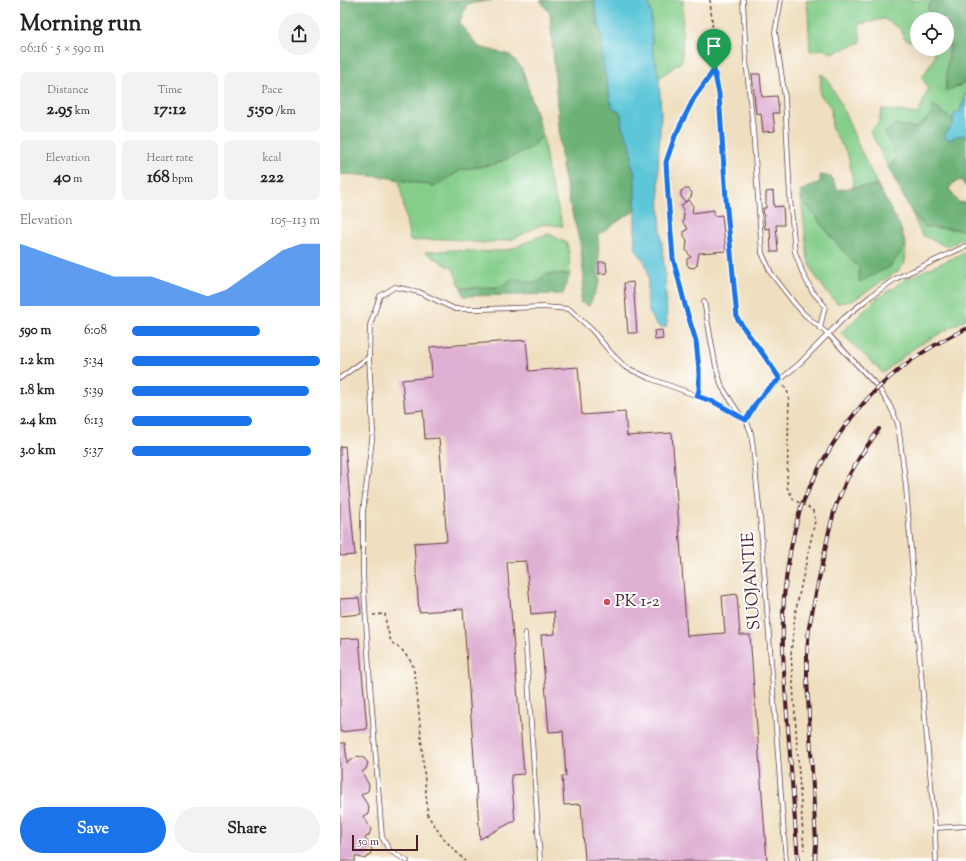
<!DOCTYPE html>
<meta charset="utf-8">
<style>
body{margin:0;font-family:"Sorts Mill Goudy",serif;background:#f2f2f2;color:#222;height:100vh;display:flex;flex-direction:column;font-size:15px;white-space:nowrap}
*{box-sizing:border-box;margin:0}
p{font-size:13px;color:#767676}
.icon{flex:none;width:22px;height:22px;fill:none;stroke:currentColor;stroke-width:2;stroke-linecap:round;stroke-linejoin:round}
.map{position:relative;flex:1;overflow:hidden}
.drawer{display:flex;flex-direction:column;background:#fff;width:340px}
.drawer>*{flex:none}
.tools{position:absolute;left:570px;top:12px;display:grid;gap:8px}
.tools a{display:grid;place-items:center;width:44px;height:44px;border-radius:50%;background:#fff;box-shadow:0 4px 16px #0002;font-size:20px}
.scale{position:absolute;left:12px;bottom:10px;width:66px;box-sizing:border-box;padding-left:4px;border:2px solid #4a1f2b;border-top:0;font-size:11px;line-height:14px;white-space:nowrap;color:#4a1f2b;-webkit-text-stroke:3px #fff;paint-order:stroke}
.pin{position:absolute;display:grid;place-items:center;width:34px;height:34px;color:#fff;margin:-41px -17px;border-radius:50% 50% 50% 0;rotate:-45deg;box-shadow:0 0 4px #0007}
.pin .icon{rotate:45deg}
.round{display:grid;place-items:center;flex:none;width:42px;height:42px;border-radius:21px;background:#f2f2f2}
.summary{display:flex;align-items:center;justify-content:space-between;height:68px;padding:0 20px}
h1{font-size:22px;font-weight:700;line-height:30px}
.metrics{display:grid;grid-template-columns:repeat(3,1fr);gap:6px;height:68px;padding:4px 20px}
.metrics div{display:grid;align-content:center;border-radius:8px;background:#f2f2f2;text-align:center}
.metrics b{font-size:17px;font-weight:700}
.metrics small{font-size:11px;font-weight:400}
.metrics p{font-size:11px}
.chart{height:112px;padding:8px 20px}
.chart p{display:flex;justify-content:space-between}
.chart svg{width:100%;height:72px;margin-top:4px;fill:#1a73e8;opacity:.7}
.action{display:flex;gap:8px;margin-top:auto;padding:8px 20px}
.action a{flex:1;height:46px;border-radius:24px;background:#1a73e8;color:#fff;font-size:16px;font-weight:700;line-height:46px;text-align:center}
.action a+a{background:#f2f2f2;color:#222}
ul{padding:0 20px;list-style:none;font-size:13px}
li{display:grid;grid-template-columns:64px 48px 1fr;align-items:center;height:30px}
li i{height:10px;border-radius:5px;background:#1a73e8}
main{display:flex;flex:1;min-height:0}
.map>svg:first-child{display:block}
</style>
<main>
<section class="drawer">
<div class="summary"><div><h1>Morning run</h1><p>06:16 · 5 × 590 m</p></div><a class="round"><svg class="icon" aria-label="share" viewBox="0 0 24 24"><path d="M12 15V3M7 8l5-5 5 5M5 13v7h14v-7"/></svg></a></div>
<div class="metrics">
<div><p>Distance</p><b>2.95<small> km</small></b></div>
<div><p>Time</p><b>17:12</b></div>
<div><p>Pace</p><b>5:50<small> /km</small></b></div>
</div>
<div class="metrics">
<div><p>Elevation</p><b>40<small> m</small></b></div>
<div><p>Heart rate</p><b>168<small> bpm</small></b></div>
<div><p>kcal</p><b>222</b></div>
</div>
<div class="chart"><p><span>Elevation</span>105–113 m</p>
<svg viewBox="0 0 160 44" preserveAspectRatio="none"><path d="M0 44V6L10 10L20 14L30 18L40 22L50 26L60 26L70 26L80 30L90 34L100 38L110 34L120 26L130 18L140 10L150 6L160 6V44z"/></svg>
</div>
<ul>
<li><b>590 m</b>6:08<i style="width:68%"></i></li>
<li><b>1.2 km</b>5:34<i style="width:100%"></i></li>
<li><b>1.8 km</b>5:39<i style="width:94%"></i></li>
<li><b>2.4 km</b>6:13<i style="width:64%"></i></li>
<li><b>3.0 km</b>5:37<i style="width:95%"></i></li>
</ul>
<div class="action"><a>Save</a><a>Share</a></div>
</section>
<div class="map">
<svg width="626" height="861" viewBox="0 0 626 861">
<rect width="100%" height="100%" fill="#fff"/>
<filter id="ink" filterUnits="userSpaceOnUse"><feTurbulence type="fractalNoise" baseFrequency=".025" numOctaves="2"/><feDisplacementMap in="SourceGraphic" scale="8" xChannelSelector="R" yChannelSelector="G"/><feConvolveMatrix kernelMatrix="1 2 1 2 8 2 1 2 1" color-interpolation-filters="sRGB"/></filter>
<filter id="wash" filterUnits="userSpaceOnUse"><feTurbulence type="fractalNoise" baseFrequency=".012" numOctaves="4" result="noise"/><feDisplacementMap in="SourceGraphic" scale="16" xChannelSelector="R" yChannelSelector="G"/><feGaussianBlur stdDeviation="0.9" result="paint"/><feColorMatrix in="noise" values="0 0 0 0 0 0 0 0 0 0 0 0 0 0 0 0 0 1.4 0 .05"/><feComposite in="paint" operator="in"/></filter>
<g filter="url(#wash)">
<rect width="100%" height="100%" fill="#efdfc0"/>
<path fill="#85ce8a" stroke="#68765a" d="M308,0H343L342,61L319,78L312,46L311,14Z
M466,0H593L588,7L590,19H577V43L565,39L560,28L544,19L519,24L521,42L493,53L482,49L470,51L468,13Z
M607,38L610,47L607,65L606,91L619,86L626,80V94L620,111L614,114L613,120L593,105L591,116L575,128L555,124L545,132L556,157L549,169L530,131L539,122L542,109L578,114L588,89L582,77L595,57L593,49H607Z
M481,74L487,78L502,106L520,149L538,186L514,187L508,155L492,129L491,107L480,95Z
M203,136L209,176L223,226L203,224L171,240L142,243L109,239L70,241L59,180L95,186L121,170L156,164L190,148Z
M461,198L497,244L519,268L550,267L566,245L565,263L558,271L512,301L497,303L488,294L474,274L468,259Z
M571,211L585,227L626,230V237L607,247L582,235Z
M209,234L227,243L229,253L230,274H207L195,283L173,278L160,287L121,288L113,269L85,252L113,250L146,252L172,249L195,238Z
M626,252V319L574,348L543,373L501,333L536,299L568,278Z"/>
<path fill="#6cb176" stroke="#5b6850" d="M0,0H153L127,4L119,23L139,47L170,55L182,68L203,136L190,148L156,164L121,170L95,186L59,180L45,177L5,174L0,175Z
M200,0H254L256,12L262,36V59L272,107L281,113L282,127L290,143L292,156L291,163L295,173V211L286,216L258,235L260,281L249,306L240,302L244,279L240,243L230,205L222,166L210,14Z
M593,0H626V80L619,86L606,91L607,65L610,47L607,38V19H590L588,7Z
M593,105L613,120V124L605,135V138L610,140L619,135L626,136V187L621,180L613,183L609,189L618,202L626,203V230L585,227L571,211L549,169L556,157L545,132L555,124L576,128L591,116Z
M480,175L491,177L498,190L514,187L538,186L560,226L566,245L550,267L519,282V268L497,244L461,198L460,191L480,182Z
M207,274H230L223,294L124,296L121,288L159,287L173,278L195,283Z"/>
<path fill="#5dc6d8" stroke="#547282" d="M254,0H308L311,14L312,46L319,78L321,114L318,164L321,235L325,275L327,322L326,327H319C316,323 312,319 310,314C305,301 309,286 308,273C307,262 299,256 295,247V173L291,163L292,156L290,143L282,127L281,113L272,107L262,59V36L256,12Z
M626,94V136L619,135L610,140L605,138V135L613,124L614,114L620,111Z"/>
<g id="blocks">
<path fill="#dfb0d3" d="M412,74H420L422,97L437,96L439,113H433L435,131L423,132L421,113L416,114Z
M345,189H349L352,193L351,197L345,202L341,196V191Z
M433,191L434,207L443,206L444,225H436L438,252H431L430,228L425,229L423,208H426V192Z
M348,200L353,206L352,213L374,210V216L382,215L386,251L359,253L357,265L354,268L349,267L347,264V259L351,257L346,250L347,240L344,236V231L348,229L343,223L344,213L342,209V205Z
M259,262H266L267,273L259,274Z
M293,282L297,333H288L284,283Z
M322,330L323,339L315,340L314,331Z
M186,340L189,371L238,367L242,415L285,412L287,436L332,433L347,636L385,633L382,596L397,594L400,635H410L427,861H245L241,804L224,805L222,776H226L223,731L209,732L201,635L215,634L214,612L191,614L186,561L167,562L184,774L171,775L175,822H172L140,839L123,609L79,612L74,543L107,541L99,438L85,439L83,410L65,412L62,380L92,377L90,347Z
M5,446L15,555L0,556V447Z
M19,598L21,614L0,616V599Z
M19,638L27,729L0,732V639Z
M0,743H5L7,763L18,756L24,758L28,763L26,769L22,772L29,785L28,791L21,795L29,807L28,814L23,816L31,829L29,835L25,838L32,849L30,855L25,859L15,856V861H0Z"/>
</g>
</g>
<g filter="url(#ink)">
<use href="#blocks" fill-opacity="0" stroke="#633c41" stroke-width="1"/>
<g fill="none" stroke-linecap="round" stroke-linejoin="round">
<g stroke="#633c41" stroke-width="5.5">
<path id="service" d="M403,0L406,60L413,129L422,253L431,273L455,304L465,315L489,335L538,387L550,406L558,424L566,487L578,640L595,828L596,861
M441,0L435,32L445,98L450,198L455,252L463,274L472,291L485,306L480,328
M364,301L370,335L376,367L382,387L400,415
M0,378L29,357
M185,633L200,861
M595,828L626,826
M67,861L49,850L42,837L30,683L23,575V512L33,432L29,357L30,325L40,296L55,287L79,292L115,309H141L204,307L229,309L252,330L271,353L285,367L309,378L374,402L406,420
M446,861L420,516L413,448L411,433L406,420L416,403L427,391L460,363L504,318L531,296L555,279L626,246"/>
</g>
<path stroke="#633c41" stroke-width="1.5" stroke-dasharray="3 3" stroke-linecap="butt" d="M370,0L376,63L374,70L379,94L395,303L397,318L408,334L423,353L437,374
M444,386L448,393L449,402L447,487L454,500L472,509L474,514L475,521L455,614L451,654L464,850
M359,391V369L356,341L345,309L333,258L328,196L326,162L335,136L354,98L374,70
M33,615L45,614L46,623L51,642L62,650L72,663L76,680L88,816L103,838L125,861"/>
<use href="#service" stroke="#fff" stroke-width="4"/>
<g stroke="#4a1f2b" stroke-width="4">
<path id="rail" d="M458,861C454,812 451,764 447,715C444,676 441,636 444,597C447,567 452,536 461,507C466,494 473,481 479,468C513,404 560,359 626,329
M475,861L476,843L467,679V654L469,627L489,531L495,508L507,479L521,455L539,429"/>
</g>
<use href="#rail" stroke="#fff" stroke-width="2.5" stroke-dasharray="8" stroke-linecap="butt"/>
</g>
</g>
<g fill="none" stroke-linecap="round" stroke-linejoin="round" filter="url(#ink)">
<g stroke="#fff" stroke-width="8">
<path id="route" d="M374,70L379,94L386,199L397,318L408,334L423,354L440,379L427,390L416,403L406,420L374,402L357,396L359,390V369L356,341L346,309L333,258L328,196L326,162L335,136L354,98Z"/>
</g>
<use href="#route" stroke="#1a73e8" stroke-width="5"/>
</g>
<circle fill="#d1495b" stroke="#fff" stroke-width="1.5" cx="267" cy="602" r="4"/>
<g text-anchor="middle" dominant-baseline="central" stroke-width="4" stroke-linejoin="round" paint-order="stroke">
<g font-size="17" fill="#4a1f2b" stroke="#fff">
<text transform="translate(412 581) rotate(-94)">SUOJANTIE</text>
</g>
<g font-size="17" fill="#4a1f2b" stroke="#fff" text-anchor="start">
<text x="275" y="602">PK 1-2</text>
</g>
</g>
</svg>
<div class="tools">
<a><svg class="icon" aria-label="locate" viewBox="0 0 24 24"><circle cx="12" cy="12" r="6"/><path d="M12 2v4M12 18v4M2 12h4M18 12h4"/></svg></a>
</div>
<div class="scale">50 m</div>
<div class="pin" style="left:374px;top:70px;background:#1e9e55"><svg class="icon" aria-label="arrive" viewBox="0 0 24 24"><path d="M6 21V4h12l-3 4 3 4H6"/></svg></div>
</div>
</main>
